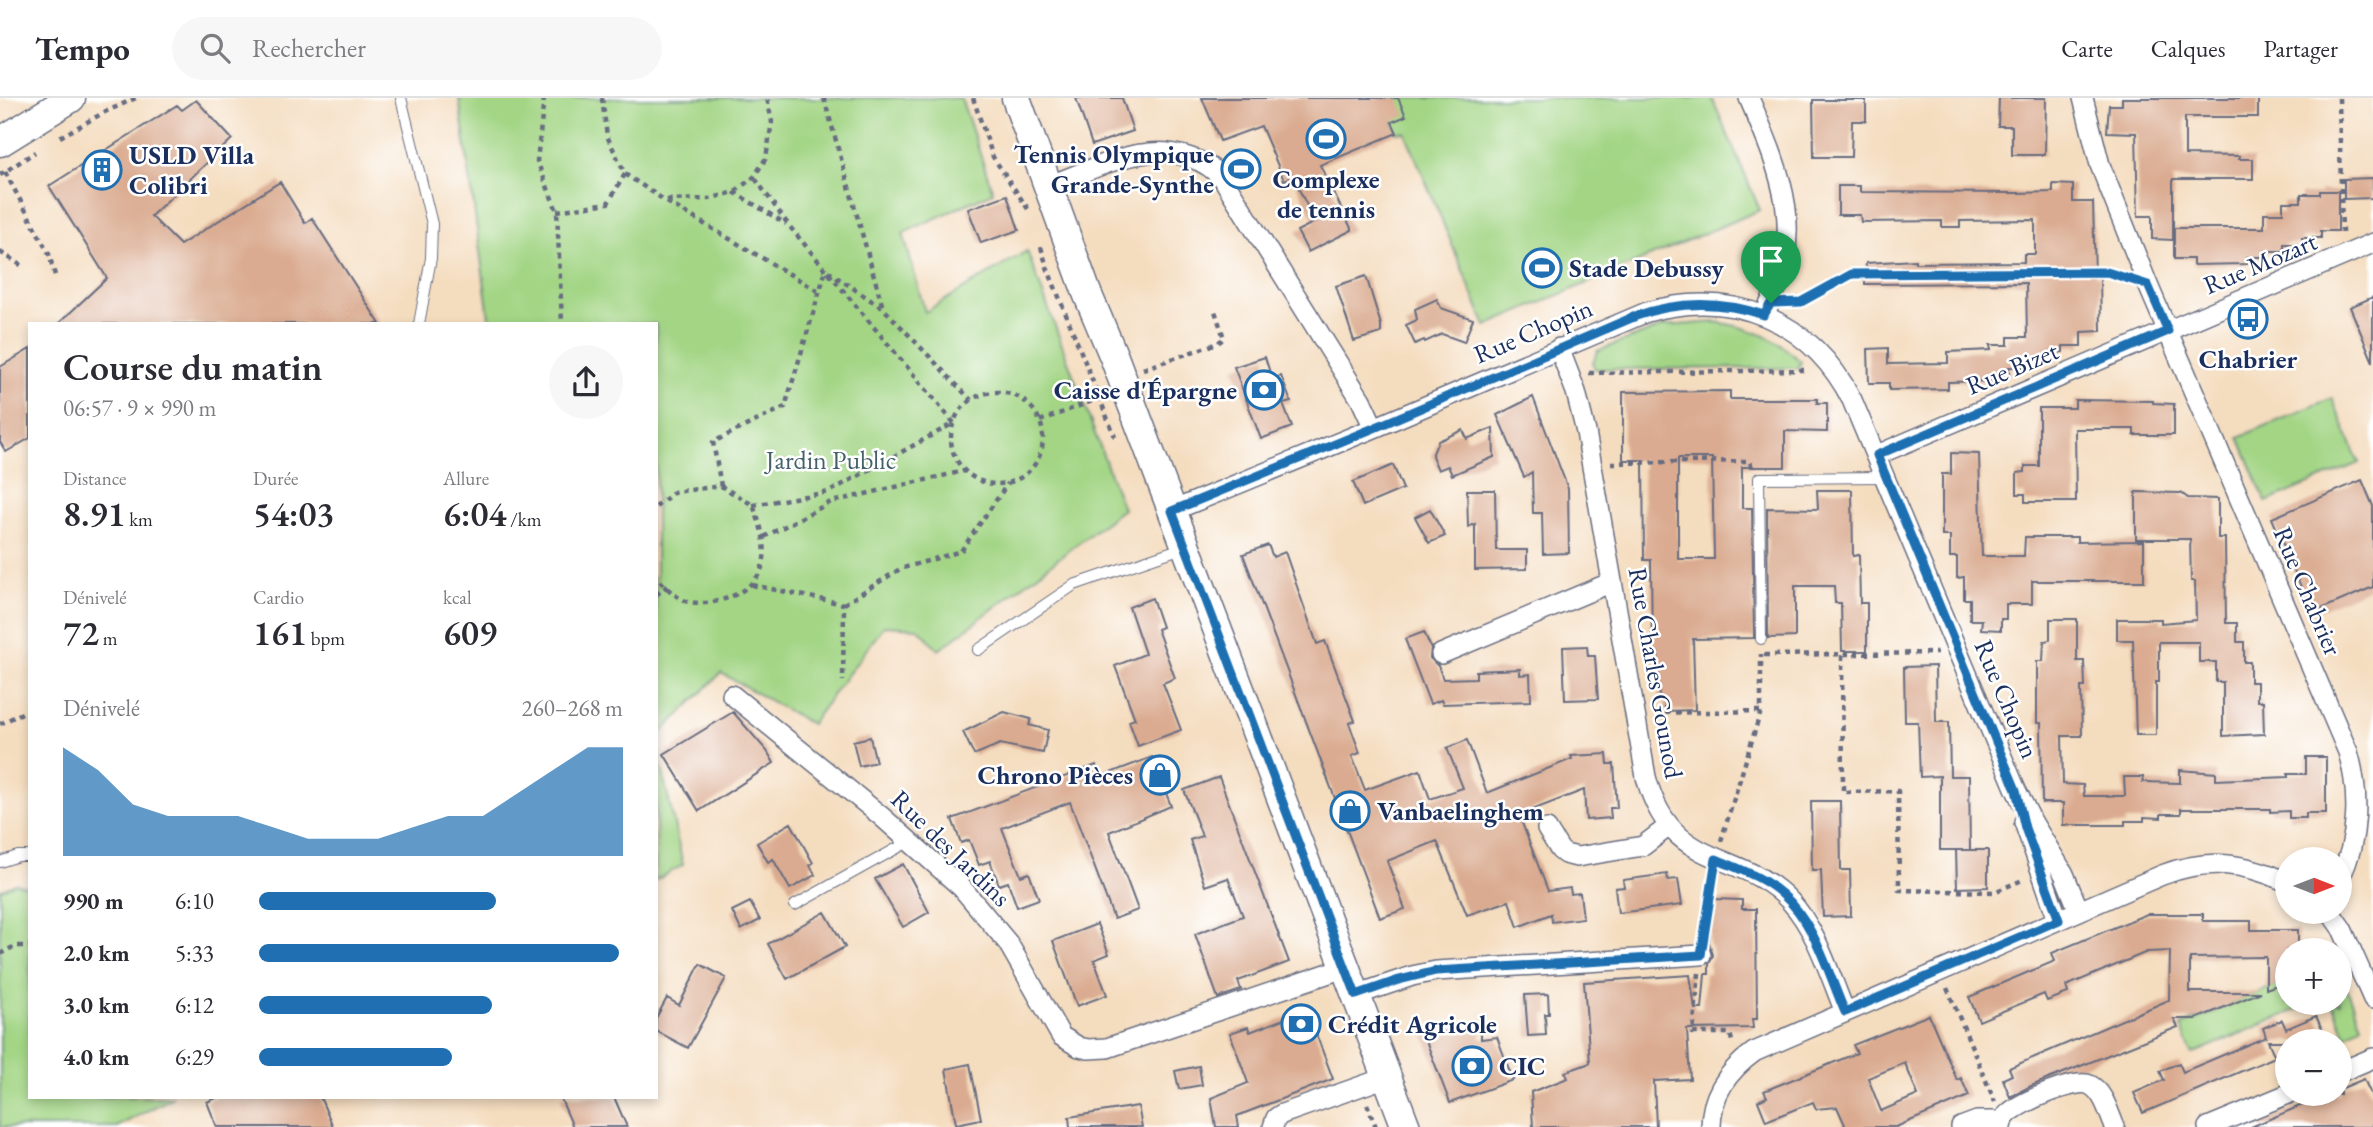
<!DOCTYPE html>
<html lang="fr">
<meta charset="utf-8">
<style>
body{margin:0;font-family:"EB Garamond",serif;background:#f7f7f7;color:#2b2b33;height:100vh;display:flex;flex-direction:column;font-size:26px;white-space:nowrap}
*{box-sizing:border-box;margin:0}
p{font-size:23px;color:#7c7c81}
.icon{flex:none;width:38px;height:38px;fill:none;stroke:currentColor;stroke-width:2;stroke-linecap:round;stroke-linejoin:round}
.map{position:relative;flex:1;overflow:hidden}
.sheet{position:absolute;left:28px;top:224px;width:630px;height:777px;display:flex;flex-direction:column;background:#fff;border-radius:0px;box-shadow:0 4px 10px #0003}
.sheet>*{flex:none}
.needle{width:46px;rotate:90deg}
.tools{position:absolute;left:2275px;top:749px;display:grid;gap:14px}
.tools a{display:grid;place-items:center;width:77px;height:77px;border-radius:50%;background:#fff;box-shadow:0 4px 10px #0003;font-size:35px}
.pin{position:absolute;display:grid;place-items:center;width:60px;height:60px;color:#fff;margin:-72px -30px;border-radius:50% 50% 50% 0;rotate:-45deg;box-shadow:0 0 7px #0007}
.pin .icon{rotate:45deg}
.round{display:grid;place-items:center;flex:none;width:74px;height:74px;border-radius:37px;background:#f7f7f7}
.headline{display:flex;align-items:center;justify-content:space-between;height:119px;padding:0 35px}
h1{font-size:38px;font-weight:600;line-height:52px}
.metrics{display:grid;grid-template-columns:repeat(3,1fr);gap:10px;height:119px;padding:7px 35px}
.metrics div{display:grid;align-content:center}
.metrics b{font-size:35px;font-weight:600}
.metrics small{font-size:19px;font-weight:400}
.metrics p{font-size:19px}
.chart{height:196px;padding:14px 35px}
.chart p{display:flex;justify-content:space-between}
.chart svg{width:100%;height:126px;margin-top:7px;fill:#1f6fb2;opacity:.7}
ul{padding:0 35px;list-style:none;font-size:23px}
li{display:grid;grid-template-columns:112px 84px 1fr;align-items:center;height:52px}
li i{height:18px;border-radius:9px;background:#1f6fb2}
header{display:flex;align-items:center;gap:42px;box-sizing:border-box;height:98px;padding:0 35px;background:#fff;border-bottom:2px solid #e1e1e2}
header strong{font-size:33px}
nav{display:flex;gap:38px;margin-inline-start:auto;font-size:24px}
.search{width:490px;height:63px;background:#f7f7f7;display:flex;align-items:center;gap:18px;box-sizing:border-box;padding:0 24px;border-radius:38px;color:#7c7c81;font-size:26px}
.map>svg:first-child{display:block}
</style>
<header>
<strong>Tempo</strong>
<div class="search"><svg class="icon" aria-label="search" viewBox="0 0 24 24"><circle cx="10" cy="10" r="6"/><path d="M15 15l6 6"/></svg>Rechercher</div>
<nav><a>Carte</a><a>Calques</a><a>Partager</a></nav>
</header>
<div class="map">
<svg width="2373" height="1029" viewBox="0 0 2373 1029">
<rect width="100%" height="100%" fill="#fff"/>
<filter id="ink" filterUnits="userSpaceOnUse"><feTurbulence type="fractalNoise" baseFrequency=".0143" numOctaves="2"/><feDisplacementMap in="SourceGraphic" scale="14" xChannelSelector="R" yChannelSelector="G"/><feConvolveMatrix kernelMatrix="1 2 1 2 8 2 1 2 1" color-interpolation-filters="sRGB"/></filter>
<filter id="wash" filterUnits="userSpaceOnUse"><feTurbulence type="fractalNoise" baseFrequency=".00686" numOctaves="4" result="noise"/><feDisplacementMap in="SourceGraphic" scale="28" xChannelSelector="R" yChannelSelector="G"/><feGaussianBlur stdDeviation="1.57" result="paint"/><feColorMatrix in="noise" values="0 0 0 0 0 0 0 0 0 0 0 0 0 0 0 0 0 1.4 0 .05"/><feComposite in="paint" operator="in"/></filter>
<g filter="url(#wash)">
<rect width="100%" height="100%" fill="#f4dcbe"/>
<path fill="#a3d585" stroke="#5f8272" stroke-width="2" d="M459,0H961L993,94L903,135L925,214L1027,153L1123,411L939,552L918,530L884,528L811,626L721,575L656,640V226H490Z
M1382,0H1712L1760,112L1486,228L1405,34L1397,35Z
M1716,224C1751,230 1776,239 1801,264L1798,270L1595,271L1593,265L1597,253L1665,228Z
M2332,300L2359,365L2266,404L2239,339Z
M656,644L683,767L656,782Z
M15,785L30,789V999H173L117,1029H0V792Z
M2340,875L2362,926L2346,938L2332,905H2340Z
M2287,882V905H2313L2192,956L2181,928Z"/>
<g id="blocks">
<path fill="#daab90" fill-rule="evenodd" d="M1076,0H1122L1133,33L1092,47Z
M1202,0H1398L1406,18L1392,24L1397,35L1320,67L1352,132L1308,154L1297,133L1315,124L1293,79L1284,82L1261,28L1220,43Z
M1999,0H2046L2045,57H2012V28H1998Z
M2122,0H2258V19H2185V57L2240,58L2239,61H2253V81H2173V142L2152,141V118H2138L2136,35L2107,34L2109,7H2122Z
M196,2L232,41L151,118L180,147L280,84L305,125L312,120L380,226H58L107,180L49,88L177,7L182,12Z
M1813,2H1866V23H1852L1851,59H1814Z
M2373,80V100L2344,101V81Z
M2053,86L2073,87V104H2093L2095,177H2100L2101,233L2081,234V248H2063V254L2046,255V261H2027V269H2009V276H1991V283L1948,284V291L1889,292V285H1869L1868,251L1888,250V266L1948,265V254L1991,252L1990,247H2008V239H2027L2026,185L1865,186L1866,165L1915,162V165L2024,164V156H2035V122L1960,123V129H1942V123L1861,124L1860,117H1838V88H1860V94L2017,95L2053,94Z
M2320,93H2338V133H2321V140H2302V146H2284V153H2265V159H2247V166L2193,167V161H2174V130H2264V115H2283V104H2301V96H2320Z
M1007,97L1019,132L981,145L968,111Z
M1366,178L1381,227V235L1354,243L1336,188Z
M2373,199V264L2350,209Z
M1437,201L1441,210L1473,221L1464,244L1442,236L1425,244L1424,242L1415,246L1406,227L1417,222L1415,211Z
M30,251V340L6,354L0,344V269Z
M1265,259L1272,281L1281,278L1291,304L1283,306L1292,329L1261,341L1234,269Z
M1730,293V301H1817V305H1827V334L1785,333V369H1742V410H1752L1754,540L1693,541L1695,612L1665,613V603H1659L1658,555H1652L1651,462H1644L1643,362H1623V294ZM1678,360H1712L1714,461H1678Z
M1533,299L1568,391L1569,455L1543,456L1542,415H1533L1532,374L1524,379L1497,317Z
M2075,302L2153,303V305L2174,306V337H2134V331H2075L2076,404H2025V396H2017V375L2025,374V368H2039V310H2075Z
M1493,330L1494,359L1452,377L1448,368L1438,372L1432,358L1438,343L1463,332L1467,341Z
M1951,355L1979,356L1982,458H2024L2025,439H2077V444L2144,443V483H2032V506H2006V521H2001V532L1981,531L1982,522H1970V501H1964V479L1957,480V459H1950V438H1942V376H1951Z
M1393,367L1403,391L1363,408L1353,384Z
M2362,382L2373,408V489L2312,515L2272,420Z
M1467,392H1495L1496,452H1527V471L1475,472V426L1468,429Z
M1817,392H1852L1853,458L1859,457L1860,505H1867V553H1842L1841,505H1835L1834,488H1795V539L1768,540L1767,410L1818,411Z
M2136,394L2181,395L2188,400L2218,401V440H2225L2226,525H2237V544H2244V564H2250V584H2257V603H2263L2264,636L2223,638V584H2216V564H2199V544H2159V584H2156V637H2136L2133,542H2117V521H2161V525L2196,522L2195,483H2191L2190,441H2136Z
M1430,411L1445,438L1429,445L1415,419Z
M1268,447L1273,459L1285,454L1317,546L1325,543L1355,623L1349,625L1360,655L1352,658L1365,692L1420,672L1430,701L1463,690L1447,650L1467,642L1487,695L1572,661L1571,658L1607,656L1608,666H1614L1617,710H1610L1611,720L1586,722L1584,692L1519,717L1548,793L1570,790L1571,796L1580,795L1583,820L1552,824L1551,816L1518,829L1509,803L1467,817L1437,743L1387,763L1405,811L1380,820L1243,456Z
M1152,500L1162,529L1157,531L1175,580L1163,585L1181,632L1138,648L1129,623L1135,621L1115,568L1145,556L1129,509Z
M2050,521H2077V563H2084L2085,589H2081L2082,638H2062L2063,686L2083,687L2084,698H2125L2124,679H2143V684L2180,685V672L2216,675V682L2288,679V676H2306V659H2326V715H2306V720H2289V713L2270,714V711H2181V716H2161V720L2144,719V723H2125V727H2063V705H2042L2041,625H2037V563H2043L2044,543L2050,542Z
M1424,534L1431,550L1430,560L1438,568L1443,581L1476,580V573L1520,571V577L1530,576L1531,603L1443,606L1441,602L1430,606L1405,541Z
M1587,548L1588,558H1595L1598,601L1565,602L1563,549Z
M1935,568L1936,624H1949L1950,678H1969L1970,752H1940V678L1920,679L1918,624H1905L1904,569Z
M733,614L767,653L774,665L699,713L664,656Z
M1004,614L1031,621L1029,627L1048,632L1043,655L1000,646L974,657L963,634Z
M870,639L876,664L859,668L853,643Z
M1152,659L1171,708L1109,734L1138,812L1114,821L1070,704L1002,730L1021,778L1029,775L1039,801L1017,809L1008,784L999,787L990,763L979,767L969,742L961,745L952,721L1096,667L1100,679Z
M1219,679L1289,864L1238,883L1241,892L1218,900L1195,836L1243,818L1228,780L1205,788L1190,742L1202,738L1184,692Z
M1811,703H1840L1841,772H1850L1851,818L1823,819L1821,772H1812Z
M791,725L813,765L810,767L815,777L790,791L773,761L768,764L757,745Z
M1956,752H1988V789L1957,790Z
M903,766L929,814L903,829L875,781Z
M1667,776L1668,782L1678,781L1682,807L1618,815L1615,790L1624,789L1623,782Z
M1713,801L1742,802V811H1756L1757,921H1752L1753,930L1687,931L1690,981L1654,983L1656,1029H1533L1531,994L1568,980L1565,974L1590,965L1584,884L1690,877L1695,911H1702L1705,876H1709V866L1713,857L1709,844Z
M750,804L760,822L741,832L732,813Z
M825,814L845,849L787,881L768,846Z
M2147,816H2203V823H2251V832H2298V852H2287V858H2284L2285,884L2266,891V859L2190,860V894H2261L2196,921H2174L2178,929L2031,988L2010,999L2003,981L2012,977L2009,970L2169,902L2170,853L2147,854L2066,888L2068,895L2047,903L2044,896L1979,923L1969,899L2055,863L2052,855Z
M1097,826L1109,856L1094,862L1107,897L1077,908L1053,843Z
M700,866L726,880L688,950L656,933V920L667,900L679,907Z
M1548,896L1549,916H1545L1546,937L1528,938L1525,897Z
M1307,912L1333,981L1237,1018L1239,1029H1216L1211,1000L1248,985L1230,935L1248,929L1250,934Z
M1929,917L1957,982L1961,980L1969,998L1896,1029H1842L1845,1027L1837,1009L1816,1011L1813,1004L1766,1023L1758,1003L1767,999L1764,993L1857,955L1853,947ZM1905,965L1918,997L1881,1013L1868,980Z
M2316,918L2325,938L2313,943H2268L2275,959L2143,1015L2134,995L2164,982L2160,973L2179,965L2183,974L2266,939L2263,930L2282,922L2286,931Z
M1481,933V941L1497,939L1513,982L1450,1005L1423,935Z
M970,966L981,1021L956,1026L946,971Z
M1199,968L1202,987L1179,991L1175,973Z
M2364,981L2373,1001V1029H2251L2328,996H2340V991Z
M218,999H320L333,1029H217L207,1004Z
M560,999H614L627,1029H573Z
M1138,1008L1142,1029H1070L1069,1019Z"/>
</g>
</g>
<g filter="url(#ink)">
<use href="#blocks" fill-opacity="0" stroke="#676c80" stroke-width="2"/>
<g fill="none" stroke-linecap="round" stroke-linejoin="round">
<g stroke="#676c80" stroke-width="12">
<path id="lane" d="M401,0L432,126L431,160L419,226
M1761,541L1759,380L1885,379
M978,552L1074,487L1185,449
M0,764L18,758H30
M795,807L910,743"/>
</g>
<g stroke="#676c80" stroke-width="22">
<path id="street" d="M1749,0C1782,77 1808,136 1764,217
M2083,0L2100,67L2148,187L2348,654C2360,695 2359,741 2340,780
M1048,88C1076,78 1113,60 1141,56C1171,51 1207,59 1225,84L1361,302L1374,330
M1559,250L1576,294L1586,334L1646,679C1671,774 1739,749 1790,803C1817,832 1830,878 1845,914
M1877,357L2373,145
M1172,413L1374,330L1647,214C1734,190 1811,222 1852,302L2016,692L2033,725L2064,776L2079,813
M1441,556L1612,484
M732,597L881,718L962,790L1008,845L1061,938L1079,949L1088,951L1107,950L1347,869
M2024,724L2058,822
M1547,731L1560,752L1565,756L1577,759L1643,748L1669,728
M2330,814L2342,831L2373,901
M1356,897L1412,878L1436,873L1701,857
M2340,974L2373,960
M1273,1029L1276,1020L1282,1016L1387,979
M1711,1029C1711,996 1728,973 1754,954L2162,777C2207,760 2244,764 2287,784
M1961,1029L1977,1023H2002
M2001,1029C2002,1023 2004,1019 2009,1015C2021,1004 2076,980 2090,987C2104,994 2109,1016 2115,1029
M2208,1029L2288,996"/>
</g>
<g stroke="#676c80" stroke-width="31">
<path id="secondary" d="M1016,0L1087,195L1114,259L1406,1029
M0,44L71,0"/>
</g>
<path stroke="#676c80" stroke-width="4.5" stroke-dasharray="5 5" stroke-linecap="butt" d="M544,0L537,63L557,113L562,226
M602,0L607,38L625,76L664,102L709,101L734,94L754,79L766,60L772,24L767,0
M824,0L883,210
M973,0L993,59L1028,111
M2339,0L2342,136
M60,39L105,14L136,0
M5,74L49,156L56,181
M0,77L35,54
M734,94L786,126
M667,104L820,194
M557,113L608,105L625,76
M1041,149L1047,169L1115,339
M0,154L21,167
M1789,204H1801L1852,176L2107,174L2122,178
M1143,271L1218,245L1224,240L1214,210
M1589,275L1808,272
M951 340a46 46 0 1 1 92 0a46 46 0 1 1-92 0Z
M1040,323L1100,300
M1611,365L1749,363L1752,369
M721,388L713,344L785,309L826,172L884,211L971,302
M753,407L829,394L954,325L790,129L754,79
M656,409L674,394L721,388L753,407C760,426 768,446 763,466C756,495 712,511 686,503C676,500 662,486 656,478
M764,439L831,404L964,373
M752,487L844,506L843,583
M656,497L667,488
M844,506L900,471L961,453L1008,385
M1764,557L1937,555
M1842,557L1843,694L1898,693L1899,792L1994,794L2025,781
M1655,615L1761,613V556
M0,626L22,615
M1721,743L1761,613
M1704,839L1713,778
M0,856L15,848H30
M1699,875L1693,935H1730L1733,947
M1947,890L1995,1004
M1367,1006L1376,1029"/>
<use href="#lane" stroke="#fff" stroke-width="10"/>
<use href="#street" stroke="#fff" stroke-width="19"/>
<use href="#secondary" stroke="#fff" stroke-width="28"/>
</g>
</g>
<g fill="none" stroke-linecap="round" stroke-linejoin="round" filter="url(#ink)">
<g stroke="#fff" stroke-width="14">
<path id="route" d="M2107,174L2148,187L2168,233L1877,357L2016,692L2025,730L2059,822L1845,914C1828,875 1815,824 1782,796C1763,779 1739,771 1716,761L1701,857L1436,873L1399,882L1356,897L1172,413L1374,330L1636,218C1678,203 1722,203 1764,217L1771,205L1801,204L1852,176Z"/>
</g>
<use href="#route" stroke="#1f6fb2" stroke-width="9"/>
</g>
<defs>
<g id="stadium-ring" transform="scale(2.0125)"><circle r="9.5" fill="#fff" stroke="#1f6fb2" stroke-width="1.5"/><path d="M0-5a6.5 5 0 1 0 0 10a6.5 5 0 1 0 0-10ZM-3.5-1.8h7v3.6h-7Z" fill="#1f6fb2"/></g>
<g id="building-ring" transform="scale(2.0125)"><circle r="9.5" fill="#fff" stroke="#1f6fb2" stroke-width="1.5"/><path d="M-4-6H4V6H1V3H-1V6H-4ZM-2.5-4.3h1.7v1.8h-1.7ZM.8-4.3h1.7v1.8H.8ZM-2.5-1h1.7V.8h-1.7ZM.8-1h1.7V.8H.8Z" fill="#1f6fb2"/></g>
<g id="bus-ring" transform="scale(2.0125)"><circle r="9.5" fill="#fff" stroke="#1f6fb2" stroke-width="1.5"/><path d="M-5-6H5V4H4V6H2V4H-2V6H-4V4H-5ZM-3.5-4V0h7V-4ZM-3.5 1.2v1.5H-2V1.2ZM2 1.2v1.5H3.5V1.2Z" fill="#1f6fb2"/></g>
<g id="bank-ring" transform="scale(2.0125)"><circle r="9.5" fill="#fff" stroke="#1f6fb2" stroke-width="1.5"/><path d="M-6-4H6V4H-6ZM0-2.3a2.3 2.3 0 1 0 0 4.6a2.3 2.3 0 1 0 0-4.6Z" fill="#1f6fb2"/></g>
<g id="shop-ring" transform="scale(2.0125)"><circle r="9.5" fill="#fff" stroke="#1f6fb2" stroke-width="1.5"/><path d="M-5-2.5h2.3a2.7 3.5 0 0 1 5.4 0H5L5.5 6h-11ZM-1.5-2.5h3a1.5 2.3 0 0 0-3 0Z" fill="#1f6fb2"/></g>
</defs>
<g fill-rule="evenodd">
<use href="#stadium-ring" x="1326" y="41"/>
<use href="#stadium-ring" x="1241" y="71"/>
<use href="#building-ring" x="102" y="72"/>
<use href="#stadium-ring" x="1542" y="170"/>
<use href="#bus-ring" x="2248" y="221"/>
<use href="#bank-ring" x="1264" y="292"/>
<use href="#shop-ring" x="1160" y="677"/>
<use href="#shop-ring" x="1350" y="713"/>
<use href="#bank-ring" x="1301" y="926"/>
<use href="#bank-ring" x="1472" y="968"/>
</g>
<g text-anchor="middle" dominant-baseline="central" stroke-width="5" stroke-linejoin="round" paint-order="stroke">
<g font-size="26" font-weight="bold" fill="#1b2f5e" stroke="#fff" text-anchor="start">
<text x="1214" y="56" text-anchor="end">Tennis Olympique<tspan x="1214" dy="30">Grande-Synthe</tspan></text>
<text x="129" y="57">USLD Villa<tspan x="129" dy="30">Colibri</tspan></text>
<text x="1326" y="81" text-anchor="middle">Complexe<tspan x="1326" dy="30">de tennis</tspan></text>
<text x="1569" y="170">Stade Debussy</text>
<text x="2248" y="261" text-anchor="middle">Chabrier</text>
<text x="1237" y="292" text-anchor="end">Caisse d'Épargne</text>
<text x="1133" y="677" text-anchor="end">Chrono Pièces</text>
<text x="1377" y="713">Vanbaelinghem</text>
<text x="1328" y="926">Crédit Agricole</text>
<text x="1499" y="968">CIC</text>
</g>
<g font-size="26" fill="#1b2f5e" stroke="#fff">
<text transform="translate(2260 165) rotate(-23)">Rue Mozart</text>
<text transform="translate(1533 233) rotate(-23)">Rue Chopin</text>
<text transform="translate(2012 270) rotate(-23)">Rue Bizet</text>
<text transform="translate(2308 493) rotate(67)">Rue Chabrier</text>
<text transform="translate(1656 575) rotate(80)">Rue Charles Gounod</text>
<text transform="translate(2007 601) rotate(67)">Rue Chopin</text>
<text transform="translate(951 750) rotate(44)">Rue des Jardins</text>
</g>
<g font-size="26" fill="#44616a" stroke="#fff">
<text x="831" y="362">Jardin Public</text>
</g>
</g>
</svg>
<div class="tools">
<a><svg class="needle" viewBox="-14 -14 28 28"><path d="M0-13l5 13h-10z" fill="#e53935"/><path d="M0 13l5-13h-10z" fill="#7c7c81"/></svg></a>
<a>+</a>
<a>−</a>
</div>
<div class="pin" style="left:1771px;top:205px;background:#1e9e55"><svg class="icon" aria-label="arrive" viewBox="0 0 24 24"><path d="M6 21V4h12l-3 4 3 4H6"/></svg></div>
<section class="sheet">
<div class="headline"><div><h1>Course du matin</h1><p>06:57 · 9 × 990 m</p></div><a class="round"><svg class="icon" aria-label="share" viewBox="0 0 24 24"><path d="M12 15V3M7 8l5-5 5 5M5 13v7h14v-7"/></svg></a></div>
<div class="metrics">
<div><p>Distance</p><b>8.91<small> km</small></b></div>
<div><p>Durée</p><b>54:03</b></div>
<div><p>Allure</p><b>6:04<small> /km</small></b></div>
</div>
<div class="metrics">
<div><p>Dénivelé</p><b>72<small> m</small></b></div>
<div><p>Cardio</p><b>161<small> bpm</small></b></div>
<div><p>kcal</p><b>609</b></div>
</div>
<div class="chart"><p><span>Dénivelé</span>260–268 m</p>
<svg viewBox="0 0 160 44" preserveAspectRatio="none"><path d="M0 44V6L10 14L20 26L30 30L40 30L50 30L60 34L70 38L80 38L90 38L100 34L110 30L120 30L130 22L140 14L150 6L160 6V44z"/></svg>
</div>
<ul>
<li><b>990 m</b>6:10<i style="width:65%"></i></li>
<li><b>2.0 km</b>5:33<i style="width:99%"></i></li>
<li><b>3.0 km</b>6:12<i style="width:64%"></i></li>
<li><b>4.0 km</b>6:29<i style="width:53%"></i></li>
</ul>
</section>
</div>
